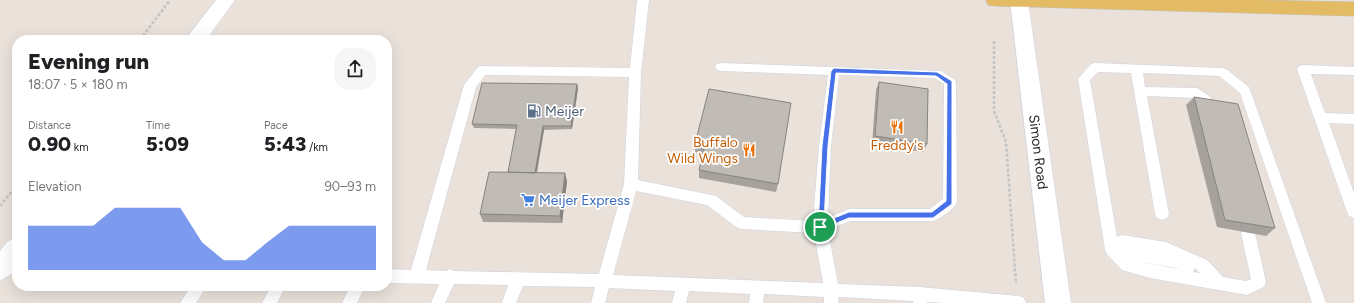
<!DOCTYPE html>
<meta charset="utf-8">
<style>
body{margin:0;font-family:Figtree,sans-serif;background:#f6f6f6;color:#202124;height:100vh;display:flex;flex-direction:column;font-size:15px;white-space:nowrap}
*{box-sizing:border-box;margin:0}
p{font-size:13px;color:#757577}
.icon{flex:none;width:22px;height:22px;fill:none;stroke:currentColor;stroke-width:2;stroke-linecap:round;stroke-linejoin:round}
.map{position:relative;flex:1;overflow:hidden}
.panel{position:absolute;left:12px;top:35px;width:380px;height:256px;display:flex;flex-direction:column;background:#fff;border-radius:16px;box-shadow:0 4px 16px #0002}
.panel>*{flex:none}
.pin{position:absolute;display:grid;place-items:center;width:34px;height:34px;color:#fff;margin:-17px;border:2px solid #fff;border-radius:50%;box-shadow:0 1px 4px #0007}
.round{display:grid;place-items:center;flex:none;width:42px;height:42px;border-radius:16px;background:#f6f6f6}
.overview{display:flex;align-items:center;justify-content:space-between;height:68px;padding:0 16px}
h1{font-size:22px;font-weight:800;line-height:30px}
.figures{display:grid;grid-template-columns:repeat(3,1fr);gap:6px;height:68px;padding:4px 16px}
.figures div{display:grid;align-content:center}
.figures b{font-size:20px;font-weight:800}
.figures small{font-size:11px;font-weight:400}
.figures p{font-size:11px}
.chart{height:112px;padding:8px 16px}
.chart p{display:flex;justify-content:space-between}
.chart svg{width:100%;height:72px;margin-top:4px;fill:#4671e9;opacity:.7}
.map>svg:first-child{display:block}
</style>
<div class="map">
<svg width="1354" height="303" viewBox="0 0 1354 303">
<rect width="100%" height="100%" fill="#e9e1da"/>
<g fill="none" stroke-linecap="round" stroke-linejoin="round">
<g stroke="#cfd3df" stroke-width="1">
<path id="lane" d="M637,0H649L641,73L638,180L716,196L744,217L813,221L819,146L828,75L721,71L717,70L715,67L717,64L721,63L941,71L954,79L956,82L957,202C953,210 941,218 933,221H850L828,230L838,284L920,287L1019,296L1024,298L1026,303H944L927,302V303H913V301L839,297L838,303H824V297L764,294L763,303H749L750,294L689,291L686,303H672L675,291L609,288L605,303H591L595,287L523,286L516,303H502L508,285L454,284L445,303H431L439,284L387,283V269L411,270L464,85L478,67L482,66L630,68ZM485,75L629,77L624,184L599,274L454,271L450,269L446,271L426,270L476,87ZM839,75L935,78L944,84L943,199L930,209H849L828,218L831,146ZM636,191L707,205L736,227L741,229L814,233L823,283L613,275Z
M1095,63L1222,68L1226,69L1249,87L1326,303H1312L1240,93L1219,76L1143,73L1145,87L1197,88L1209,96L1220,109L1218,112C1208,116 1202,103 1194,98L1147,96L1169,214L1167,218L1162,220L1157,218L1155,214L1131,73L1098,72L1090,80L1117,237L1122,235L1166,242L1207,260L1223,277L1246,281L1251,279L1241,233L1243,229L1248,227L1253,229L1255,233L1266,282L1264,287L1247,295L1150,278L1122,270L1107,254L1105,250L1078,79L1091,64ZM1135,261L1176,268L1178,269ZM1195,268L1200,273L1193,272Z
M1303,65L1354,67V75L1311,74L1325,113L1354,114V124L1329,123L1354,193V218L1349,216L1347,212L1297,69L1299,66Z
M191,286H207L196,303H180Z
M271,286H286L277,303H262Z
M350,286H365L357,303H342Z"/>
</g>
<g stroke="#cfd3df" stroke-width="1">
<path id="street" d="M216,0H235L206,40H185Z
M1010,0L1028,1L1071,303H1045Z
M17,238C17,258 22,272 0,280V251L8,241Z"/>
</g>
<g stroke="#c3c3c3" stroke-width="1">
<path id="primary" d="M986,0H1256L1354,2V16L995,6L988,5Z"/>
</g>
<path stroke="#c3c3c3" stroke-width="2.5" stroke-dasharray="3 2" stroke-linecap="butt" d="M140,40L170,0
M994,41V111L1006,142L1016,284
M0,206L17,185"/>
<use href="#lane" fill="#fff" fill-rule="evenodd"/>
<use href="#street" fill="#fff" fill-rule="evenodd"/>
<use href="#primary" fill="#e3bb64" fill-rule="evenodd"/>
</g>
<path fill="#a6a19d" d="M879,82L927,144L923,152L872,144L876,90Z
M577,84L578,88L572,129L544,130L537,173L567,181L562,223L483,222L480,214L508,172L516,129L474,128L472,124Z
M709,89L778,184L776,192L699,178V170L703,154L695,152V144Z
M1194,97L1275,228L1266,236L1217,227L1186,105Z"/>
<path fill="#87837f" d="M577,84L578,88L572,129L571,126Z
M543,126L544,130L535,180L534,177Z
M565,173L567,181L562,223L560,216Z"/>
<path fill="#c1bbb6" stroke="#87837f" d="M879,82L928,89L927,144L875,136Z
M482,83L577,84L571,126H543L535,173L508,172L517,125L472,124Z
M709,89L791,103L778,184L699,170L705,146L695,144Z
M1194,97L1238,104L1275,228L1225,220Z
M489,172L565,173L560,216L480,214Z"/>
<path fill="#4671e9" stroke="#fff" fill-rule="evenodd" d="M834,68L937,72L952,81V204L933,218H849L822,229H818L822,146L831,71ZM836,73L936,76L947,84L946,201L932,212H849L824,222L828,146Z"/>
<defs>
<g id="fuel-bare" transform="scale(1.08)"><path d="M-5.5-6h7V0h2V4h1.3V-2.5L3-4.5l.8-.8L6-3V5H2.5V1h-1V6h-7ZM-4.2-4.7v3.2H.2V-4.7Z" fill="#5c6f8a" stroke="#fff" stroke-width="2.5" paint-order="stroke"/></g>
<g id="restaurant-bare" transform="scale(1.08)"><path d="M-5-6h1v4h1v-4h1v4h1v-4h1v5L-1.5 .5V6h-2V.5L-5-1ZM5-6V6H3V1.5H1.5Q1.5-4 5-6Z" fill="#e8710a" stroke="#fff" stroke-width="2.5" paint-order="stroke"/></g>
<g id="supermarket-bare" transform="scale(1.08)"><path d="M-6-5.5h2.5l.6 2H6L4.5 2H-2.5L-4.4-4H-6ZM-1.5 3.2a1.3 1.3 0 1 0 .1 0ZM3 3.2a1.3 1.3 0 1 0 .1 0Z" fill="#3f7fe0" stroke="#fff" stroke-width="2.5" paint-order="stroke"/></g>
</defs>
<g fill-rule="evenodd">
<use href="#fuel-bare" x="534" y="111"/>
<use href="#restaurant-bare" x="897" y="127"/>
<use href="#restaurant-bare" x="749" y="150"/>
<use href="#supermarket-bare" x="528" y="200"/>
</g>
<g text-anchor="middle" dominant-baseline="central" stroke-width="3.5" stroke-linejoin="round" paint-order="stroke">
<g font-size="14" fill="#4e5e75" stroke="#fff" text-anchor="start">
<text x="545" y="111">Meijer</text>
</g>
<g font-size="14" fill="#c56008" stroke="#fff" text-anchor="end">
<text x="738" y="142">Buffalo<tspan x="738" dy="16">Wild Wings</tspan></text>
<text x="897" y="145" text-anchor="middle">Freddy's</text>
</g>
<g font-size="14" fill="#272727" stroke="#fff">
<text transform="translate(1038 152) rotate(83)">Simon Road</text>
</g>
<g font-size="14" fill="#366cbe" stroke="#fff" text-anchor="start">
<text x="539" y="200">Meijer Express</text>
</g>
</g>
</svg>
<div class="pin" style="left:820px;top:227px;background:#1e9e55"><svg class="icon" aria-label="arrive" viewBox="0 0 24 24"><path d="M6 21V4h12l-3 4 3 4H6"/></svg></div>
<section class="panel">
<div class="overview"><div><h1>Evening run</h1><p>18:07 · 5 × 180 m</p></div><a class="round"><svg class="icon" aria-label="share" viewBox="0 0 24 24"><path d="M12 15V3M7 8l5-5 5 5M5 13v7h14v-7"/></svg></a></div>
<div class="figures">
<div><p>Distance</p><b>0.90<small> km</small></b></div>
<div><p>Time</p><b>5:09</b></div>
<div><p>Pace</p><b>5:43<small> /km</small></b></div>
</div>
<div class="chart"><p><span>Elevation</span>90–93 m</p>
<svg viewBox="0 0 160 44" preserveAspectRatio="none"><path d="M0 44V17L10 17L20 17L30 17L40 6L50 6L60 6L70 6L80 27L90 38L100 38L110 27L120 17L130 17L140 17L150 17L160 17V44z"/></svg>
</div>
</section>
</div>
